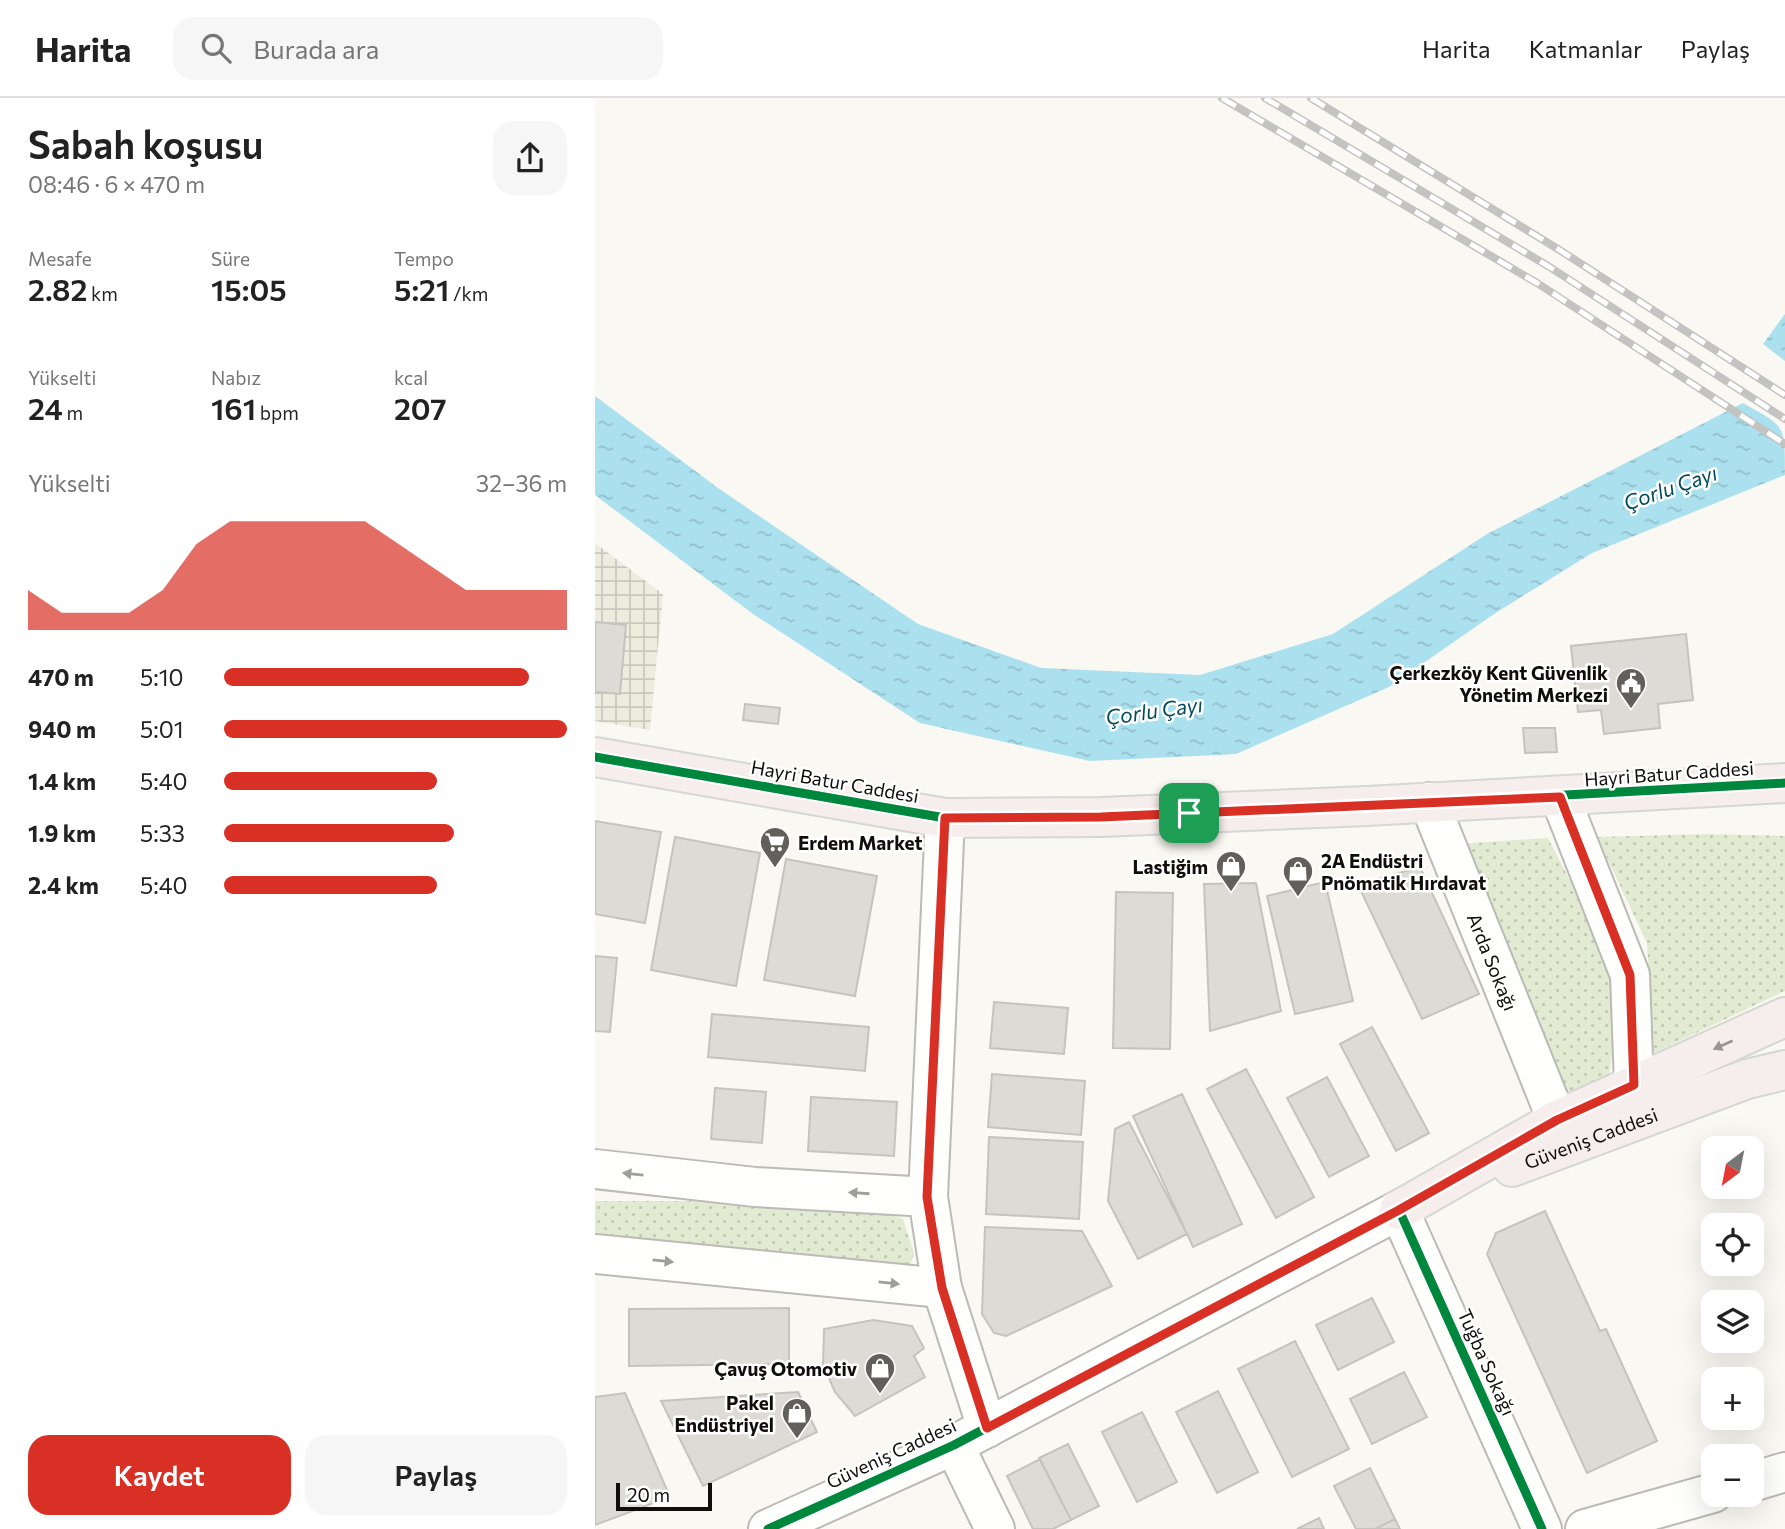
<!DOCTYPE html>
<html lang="tr">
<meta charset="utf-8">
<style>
body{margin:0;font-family:Commissioner,sans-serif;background:#f6f6f6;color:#222;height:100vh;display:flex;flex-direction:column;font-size:26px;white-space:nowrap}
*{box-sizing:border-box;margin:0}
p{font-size:23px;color:#767676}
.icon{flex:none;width:38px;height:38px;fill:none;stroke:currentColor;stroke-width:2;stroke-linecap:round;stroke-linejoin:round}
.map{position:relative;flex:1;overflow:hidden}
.panel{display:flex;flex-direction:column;background:#fff;width:595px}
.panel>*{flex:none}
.needle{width:46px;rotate:212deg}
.controls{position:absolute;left:1106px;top:1038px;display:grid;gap:14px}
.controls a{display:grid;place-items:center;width:63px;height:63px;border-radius:14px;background:#fff;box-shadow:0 7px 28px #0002;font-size:35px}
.scale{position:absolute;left:21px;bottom:18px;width:96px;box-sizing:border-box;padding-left:7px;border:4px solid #0f0e0b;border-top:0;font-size:19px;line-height:24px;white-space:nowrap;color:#0f0e0b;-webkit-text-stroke:5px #fff;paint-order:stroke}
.pin{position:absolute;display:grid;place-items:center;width:60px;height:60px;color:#fff;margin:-30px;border-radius:14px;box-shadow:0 4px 10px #0006}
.round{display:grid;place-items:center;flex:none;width:74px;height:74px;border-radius:21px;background:#f6f6f6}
.summary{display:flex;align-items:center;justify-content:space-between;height:119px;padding:0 28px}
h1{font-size:38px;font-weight:600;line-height:52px}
.stats{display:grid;grid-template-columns:repeat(3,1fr);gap:10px;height:119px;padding:7px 28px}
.stats div{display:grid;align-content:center}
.stats b{font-size:30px;font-weight:600}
.stats small{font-size:19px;font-weight:400}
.stats p{font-size:19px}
.chart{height:196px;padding:14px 28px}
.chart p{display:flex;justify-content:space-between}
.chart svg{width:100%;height:126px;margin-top:7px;fill:#d93025;opacity:.7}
.cta{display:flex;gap:14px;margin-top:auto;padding:14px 28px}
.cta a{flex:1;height:80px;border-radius:21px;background:#d93025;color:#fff;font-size:28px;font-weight:600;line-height:80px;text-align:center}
.cta a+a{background:#f6f6f6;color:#222}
ul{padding:0 28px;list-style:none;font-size:23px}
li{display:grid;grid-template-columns:112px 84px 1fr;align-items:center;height:52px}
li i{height:18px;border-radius:9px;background:#d93025}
header{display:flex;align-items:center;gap:42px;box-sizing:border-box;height:98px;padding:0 35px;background:#fff;border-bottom:2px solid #e0e0e0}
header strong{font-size:33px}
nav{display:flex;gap:38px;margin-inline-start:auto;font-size:24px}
.search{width:490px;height:63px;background:#f6f6f6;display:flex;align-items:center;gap:18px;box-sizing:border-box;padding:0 24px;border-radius:21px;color:#767676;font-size:26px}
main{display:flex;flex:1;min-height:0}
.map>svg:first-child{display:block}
</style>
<header>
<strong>Harita</strong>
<div class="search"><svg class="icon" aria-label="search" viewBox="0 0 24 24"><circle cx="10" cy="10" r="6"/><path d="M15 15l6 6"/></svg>Burada ara</div>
<nav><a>Harita</a><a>Katmanlar</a><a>Paylaş</a></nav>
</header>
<main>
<section class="panel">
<div class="summary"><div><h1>Sabah koşusu</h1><p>08:46 · 6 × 470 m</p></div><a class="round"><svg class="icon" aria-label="share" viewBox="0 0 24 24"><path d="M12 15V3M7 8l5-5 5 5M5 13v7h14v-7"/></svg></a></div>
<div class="stats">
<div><p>Mesafe</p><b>2.82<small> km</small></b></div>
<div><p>Süre</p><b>15:05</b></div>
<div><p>Tempo</p><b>5:21<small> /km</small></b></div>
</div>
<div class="stats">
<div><p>Yükselti</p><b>24<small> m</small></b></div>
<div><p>Nabız</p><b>161<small> bpm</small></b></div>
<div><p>kcal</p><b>207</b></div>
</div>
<div class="chart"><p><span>Yükselti</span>32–36 m</p>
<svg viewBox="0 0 160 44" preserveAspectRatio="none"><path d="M0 44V30L10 38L20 38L30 38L40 30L50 14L60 6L70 6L80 6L90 6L100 6L110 14L120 22L130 30L140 30L150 30L160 30V44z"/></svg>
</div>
<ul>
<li><b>470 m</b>5:10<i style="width:89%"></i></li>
<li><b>940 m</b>5:01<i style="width:100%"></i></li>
<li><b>1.4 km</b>5:40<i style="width:62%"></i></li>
<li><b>1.9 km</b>5:33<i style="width:67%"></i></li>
<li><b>2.4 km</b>5:40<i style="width:62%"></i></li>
</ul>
<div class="cta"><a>Kaydet</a><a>Paylaş</a></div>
</section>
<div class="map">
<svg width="1190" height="1431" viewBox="0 0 1190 1431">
<defs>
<pattern id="industrial-grid" width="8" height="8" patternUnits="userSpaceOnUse" patternTransform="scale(1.75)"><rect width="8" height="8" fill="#eeebdf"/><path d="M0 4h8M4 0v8" fill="none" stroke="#cbc8be"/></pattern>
<pattern id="grass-dots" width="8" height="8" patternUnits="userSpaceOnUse" patternTransform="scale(1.75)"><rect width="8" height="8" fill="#e2ebd1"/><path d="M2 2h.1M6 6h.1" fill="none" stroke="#c1c8b2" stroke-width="1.8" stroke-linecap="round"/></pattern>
<pattern id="water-ripples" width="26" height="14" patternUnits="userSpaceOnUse" patternTransform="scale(1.75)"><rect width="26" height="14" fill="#abe0ee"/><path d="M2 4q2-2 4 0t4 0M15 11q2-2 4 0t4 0" fill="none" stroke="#92bfcb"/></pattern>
</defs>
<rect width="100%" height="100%" fill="#f9f8f2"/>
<path fill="url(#industrial-grid)" d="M0,445L68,496L55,632L0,623Z"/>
<path fill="url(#grass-dots)" d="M1112,736L1190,738V893L1059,955L1052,845L1002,739Z
M953,740L1019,868L1023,913L1014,978L968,996L862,746Z
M0,1103H107L280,1112L308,1121L319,1155L315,1167L277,1170L0,1152Z"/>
<path fill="url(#water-ripples)" d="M1190,216V263L1168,246Z
M0,298L123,390L323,526L446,570L605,577L738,536L892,436L1148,305C1190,329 1190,325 1190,377L997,455L899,516L794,589L641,656L495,663L325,625L158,516L0,397Z"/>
<path fill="#dcdbd6" stroke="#c4c3be" stroke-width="2" d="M0,524L31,527L25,596L0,594Z
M1091,536L1098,602L1063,606L1065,630L1009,636L1006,612L983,614L976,548Z
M150,606L185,610L183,626L148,622Z
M928,630H960L962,654L930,655Z
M0,723L66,734L50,825L0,816Z
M80,739L165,755L141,888L56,872Z
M191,761L282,778L260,898L169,882Z
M825,769L884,896L827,921L763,787Z
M730,784L758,903L700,916L672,798Z
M661,785L686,913L615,933L609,786Z
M521,794L578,795L575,951L518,950Z
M0,858L22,860L15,934L0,933Z
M399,904L473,910L469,956L395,950Z
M117,916L274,929L270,973L113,959Z
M777,929L834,1035L801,1053L745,946Z
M651,971L719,1099L681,1120L612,991Z
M397,976L490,983L486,1037L393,1029Z
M732,979L774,1058L734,1079L692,1000Z
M120,990L171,994L167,1045L116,1041Z
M587,996L647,1126L598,1149L538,1018Z
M216,999L302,1004L299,1058L213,1053Z
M534,1024L592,1136L543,1161L513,1103L520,1031Z
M394,1039L488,1044L484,1121L391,1116Z
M950,1113L1005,1233L1011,1231L1062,1343L992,1375L892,1156L901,1135Z
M390,1129L487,1133L517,1188L411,1238L399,1235L387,1216Z
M777,1200L799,1244L743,1272L721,1227Z
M194,1210V1266L34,1268V1211Z
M278,1222L317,1228L329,1250L319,1258L330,1279L260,1318L240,1294L228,1267L229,1231Z
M700,1243L754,1351L697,1379L643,1271Z
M809,1274L832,1319L777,1346L755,1301Z
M623,1293L663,1374L622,1395L581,1314Z
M203,1294L222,1334L108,1388L66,1303Z
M30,1295L75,1399L0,1427V1299Z
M547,1314L582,1384L542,1404L507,1334Z
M473,1346L504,1408L476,1422L444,1360Z
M445,1361L476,1422L458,1431H438L412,1378Z
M775,1370L800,1421L780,1431H761L739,1388Z
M724,1420L729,1431H702Z
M800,1421L805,1431H780Z"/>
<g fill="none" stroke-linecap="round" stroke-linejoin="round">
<g stroke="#bbbab6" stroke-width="42">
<g id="minor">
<path d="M965,699L1035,877L1039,987"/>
<path id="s1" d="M834,704L962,1022"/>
<path d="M350,720L333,1099L347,1190L392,1330"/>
<path d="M0,1071L160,1089L333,1099"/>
<path d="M0,1156L347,1190"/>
<path d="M359,1347L400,1431"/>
<path d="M1157,1384L1190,1374"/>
<path d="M173,1431L359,1347L804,1112L947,1431"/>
<path d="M990,1431L1118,1395"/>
</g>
</g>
<g stroke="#d6d6d3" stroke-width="42">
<g id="major">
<path d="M0,659L350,720L506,719L772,708L1190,685"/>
<path id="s2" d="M917,1069L1152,981L1190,972"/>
<path d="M804,1112L962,1022L1190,919"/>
</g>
</g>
<use href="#minor" stroke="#fefefd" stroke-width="38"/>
<use href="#major" stroke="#f6eeec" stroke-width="38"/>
<g stroke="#c3c3c2" stroke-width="8">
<path id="rail" d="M627,0L942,185L1190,346
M670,0L953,168L1190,321
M716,0L963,151L1190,297"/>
</g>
<use href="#rail" stroke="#fff" stroke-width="5" stroke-dasharray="16" stroke-linecap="butt"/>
<g stroke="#fff" stroke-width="13">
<path id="cycleway" d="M0,659L350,720L506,719L772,708L1190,685
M173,1431L359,1347L804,1112L947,1431"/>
</g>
<use href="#cycleway" stroke="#00873e" stroke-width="9"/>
</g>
<defs><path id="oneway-solid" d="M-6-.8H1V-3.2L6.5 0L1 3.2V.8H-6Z" transform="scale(1.75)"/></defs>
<use fill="#9a9492" href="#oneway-solid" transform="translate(1128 947) rotate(156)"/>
<g fill="#9e9e9c">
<use href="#oneway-solid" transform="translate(38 1076) rotate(-174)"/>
<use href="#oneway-solid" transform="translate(264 1095) rotate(-176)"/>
<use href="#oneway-solid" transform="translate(68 1163) rotate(6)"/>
<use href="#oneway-solid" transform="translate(294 1185) rotate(6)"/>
</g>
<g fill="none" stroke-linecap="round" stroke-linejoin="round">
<g stroke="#fff" stroke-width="14">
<path id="route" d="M965,699L1035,877L1039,987L962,1022L804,1112L392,1330L347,1190L332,1099L350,720L506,719Z"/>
</g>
<use href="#route" stroke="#d93025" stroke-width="9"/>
</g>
<defs>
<g id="civic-pin" transform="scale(1.575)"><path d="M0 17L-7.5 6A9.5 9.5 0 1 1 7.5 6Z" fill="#61605c" stroke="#fff"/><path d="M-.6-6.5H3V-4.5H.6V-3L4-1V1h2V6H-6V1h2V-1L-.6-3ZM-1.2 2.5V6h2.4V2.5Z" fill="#fff"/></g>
<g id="supermarket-pin" transform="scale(1.575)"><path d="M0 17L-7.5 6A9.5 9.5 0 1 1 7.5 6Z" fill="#61605c" stroke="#fff"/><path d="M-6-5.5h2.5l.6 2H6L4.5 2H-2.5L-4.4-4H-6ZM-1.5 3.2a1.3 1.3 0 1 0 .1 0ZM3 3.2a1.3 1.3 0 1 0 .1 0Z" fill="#fff"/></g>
<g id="shop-pin" transform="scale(1.575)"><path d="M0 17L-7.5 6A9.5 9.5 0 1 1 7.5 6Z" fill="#61605c" stroke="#fff"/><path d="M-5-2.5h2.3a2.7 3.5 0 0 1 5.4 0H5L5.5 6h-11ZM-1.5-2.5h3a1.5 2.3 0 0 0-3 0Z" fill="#fff"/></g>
</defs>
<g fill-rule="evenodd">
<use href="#civic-pin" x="1036" y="585"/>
<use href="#supermarket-pin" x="180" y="744"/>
<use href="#shop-pin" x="636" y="768"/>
<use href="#shop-pin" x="703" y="773"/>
<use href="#shop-pin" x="285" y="1270"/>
<use href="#shop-pin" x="202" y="1315"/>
</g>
<g text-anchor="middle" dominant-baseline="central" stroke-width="5" stroke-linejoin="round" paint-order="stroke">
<g font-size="19" font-weight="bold" fill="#0f0e0b" stroke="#fff" text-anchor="end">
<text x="1013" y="574">Çerkezköy Kent Güvenlik<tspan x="1013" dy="22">Yönetim Merkezi</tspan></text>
<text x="203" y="744" text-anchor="start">Erdem Market</text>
<text x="726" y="762" text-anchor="start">2A Endüstri<tspan x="726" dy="22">Pnömatik Hırdavat</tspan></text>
<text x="613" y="768">Lastiğim</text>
<text x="262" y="1270">Çavuş Otomotiv</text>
<text x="179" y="1304">Pakel<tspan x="179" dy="22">Endüstriyel</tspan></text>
</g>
<g font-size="19" fill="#0f0e0b" stroke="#fff">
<text transform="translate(1074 675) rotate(-4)">Hayri Batur Caddesi</text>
<text transform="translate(240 683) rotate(10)">Hayri Batur Caddesi</text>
<text stroke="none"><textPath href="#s1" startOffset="172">Arda Sokağı</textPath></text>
<text stroke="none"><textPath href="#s2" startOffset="84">Güveniş Caddesi</textPath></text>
<text transform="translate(892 1264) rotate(66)">Tuğba Sokağı</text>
<text transform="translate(296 1355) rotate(-25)">Güveniş Caddesi</text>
</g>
<g font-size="21" font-style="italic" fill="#034b5b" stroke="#fff">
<text transform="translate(1075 389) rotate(-19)">Çorlu Çayı</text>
<text transform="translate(559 612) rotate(-8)">Çorlu Çayı</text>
</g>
</g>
</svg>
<div class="controls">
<a><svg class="needle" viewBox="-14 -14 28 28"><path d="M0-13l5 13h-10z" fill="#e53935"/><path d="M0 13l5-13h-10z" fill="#767676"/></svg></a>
<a><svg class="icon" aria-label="locate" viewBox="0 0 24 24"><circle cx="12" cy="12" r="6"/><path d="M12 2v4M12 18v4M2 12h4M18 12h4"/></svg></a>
<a><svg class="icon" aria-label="layers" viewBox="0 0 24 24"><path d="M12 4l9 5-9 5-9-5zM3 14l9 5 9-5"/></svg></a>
<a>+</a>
<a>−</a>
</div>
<div class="scale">20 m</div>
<div class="pin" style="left:594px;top:715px;background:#1e9e55"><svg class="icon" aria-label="arrive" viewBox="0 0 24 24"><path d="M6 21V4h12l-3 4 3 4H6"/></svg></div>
</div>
</main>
